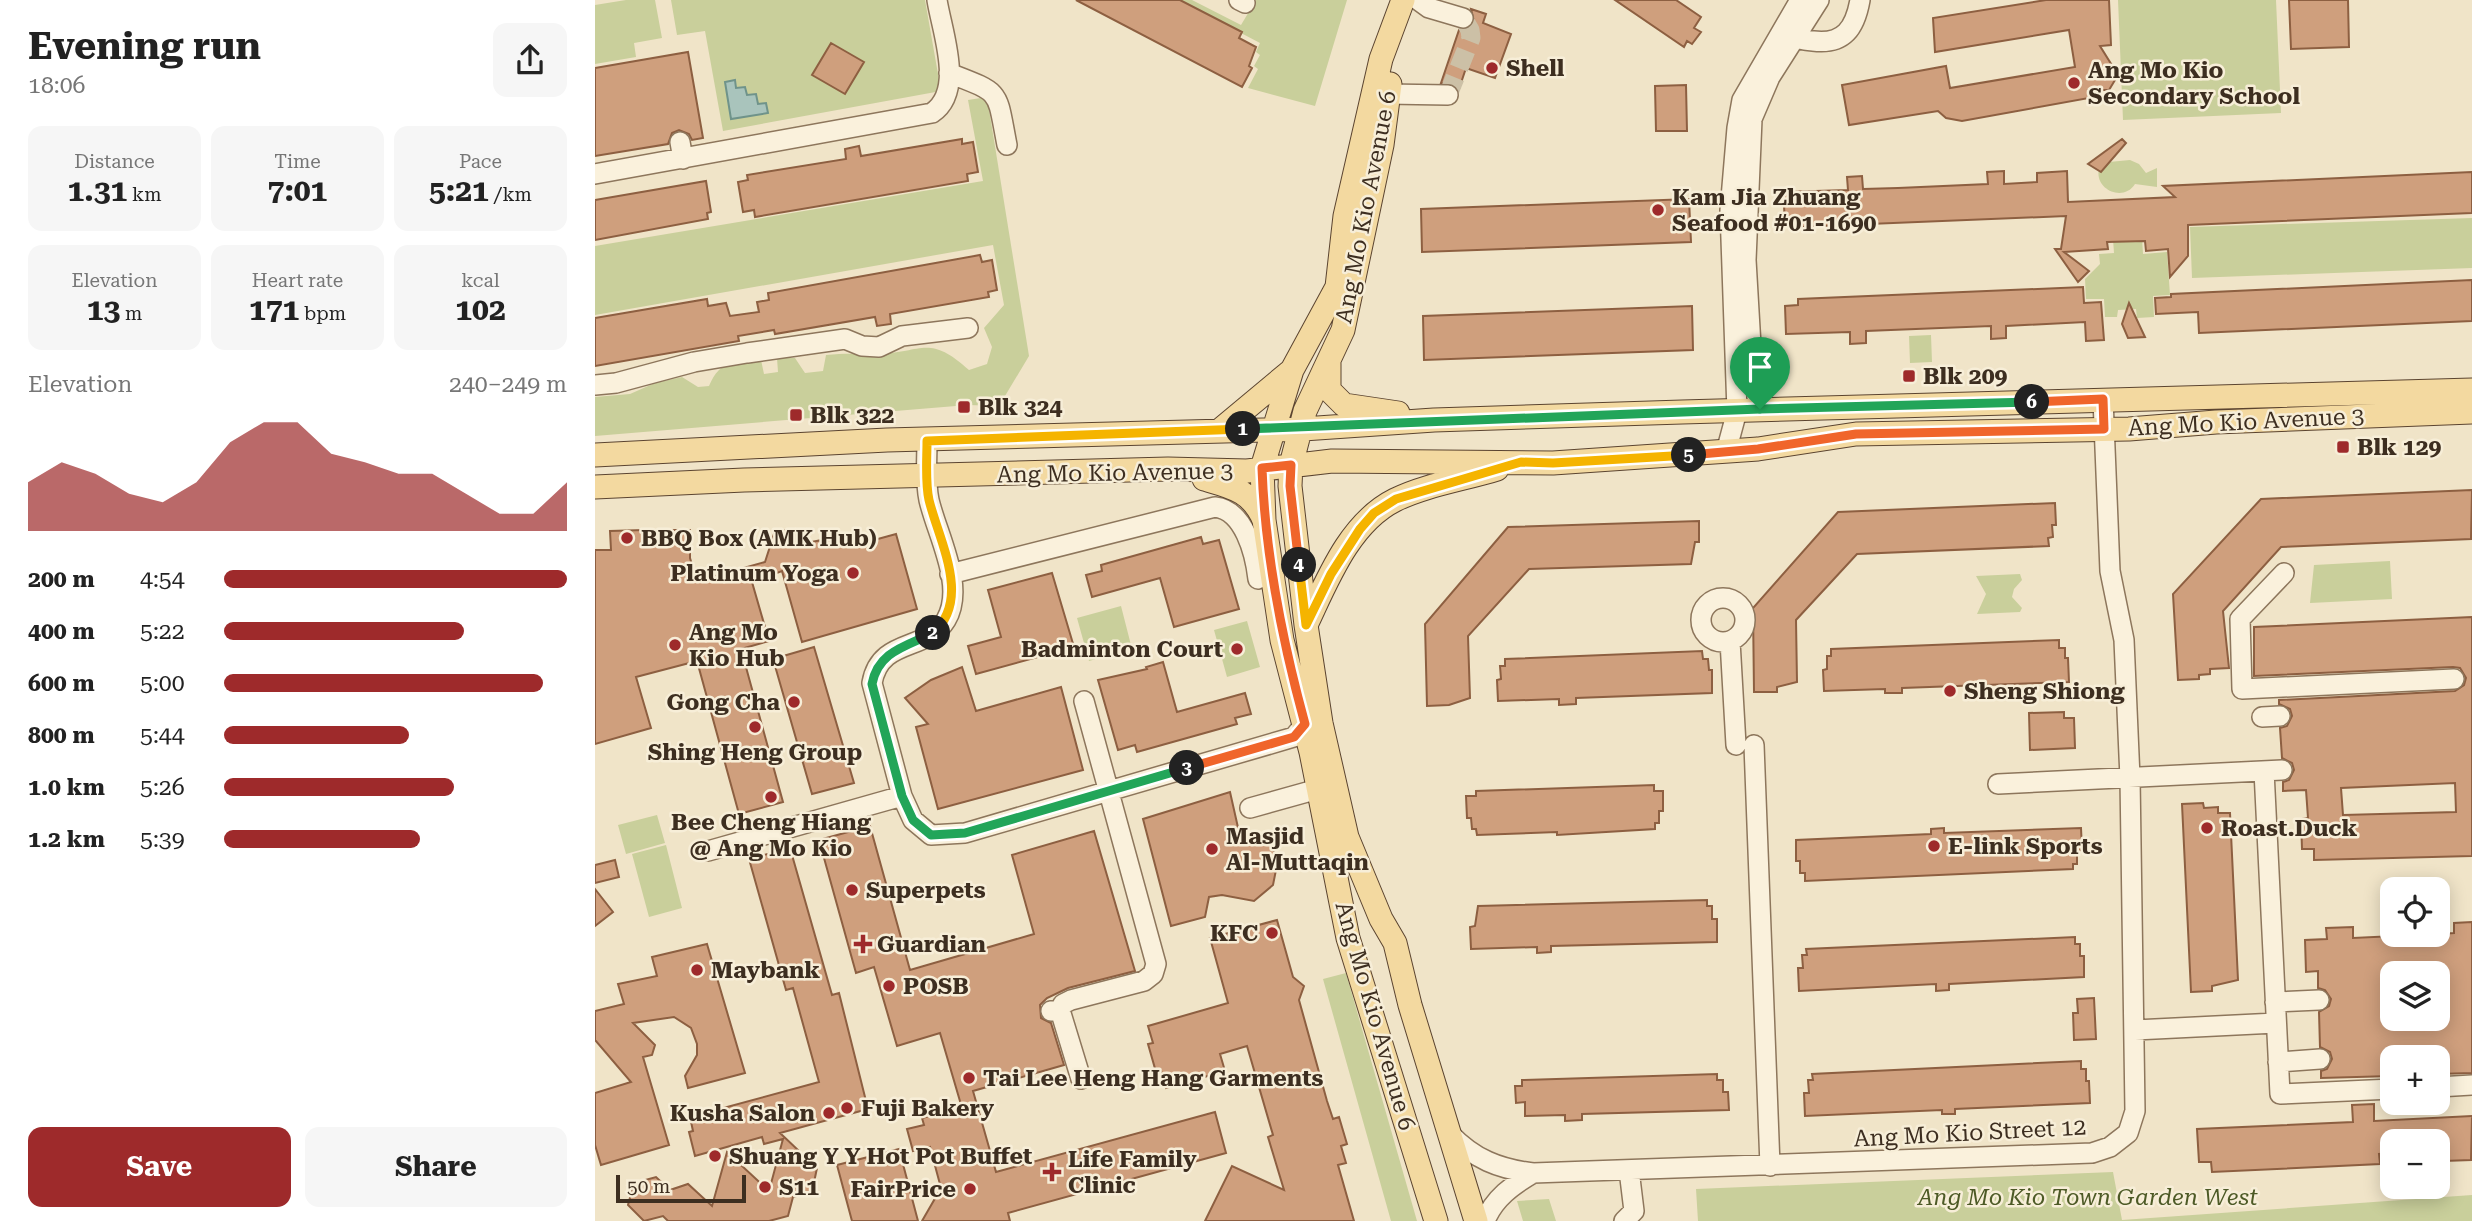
<!DOCTYPE html>
<meta charset="utf-8">
<style>
body{margin:0;font-family:"Roboto Serif",serif;background:#f6f6f6;color:#222;height:100vh;display:flex;flex-direction:column;font-size:26px;white-space:nowrap}
*{box-sizing:border-box;margin:0}
p{font-size:23px;color:#767676}
.icon{flex:none;width:38px;height:38px;fill:none;stroke:currentColor;stroke-width:2;stroke-linecap:round;stroke-linejoin:round}
.map{position:relative;flex:1;overflow:hidden}
.panel{display:flex;flex-direction:column;background:#fff;width:595px}
.panel>*{flex:none}
.tools{position:absolute;left:1785px;top:877px;display:grid;gap:14px}
.tools a{display:grid;place-items:center;width:70px;height:70px;border-radius:14px;background:#fff;box-shadow:0 4px 18px #0003;font-size:35px}
.scale{position:absolute;left:21px;bottom:18px;width:130px;box-sizing:border-box;padding-left:7px;border:4px solid #3d2e20;border-top:0;font-size:19px;line-height:24px;white-space:nowrap;color:#3d2e20;-webkit-text-stroke:5px #f7eed8;paint-order:stroke}
.pin{position:absolute;display:grid;place-items:center;width:60px;height:60px;color:#fff;margin:-72px -30px;border-radius:50% 50% 50% 0;rotate:-45deg;box-shadow:0 0 7px #0007}
.pin .icon{rotate:45deg}
.km{position:absolute;width:35px;height:35px;margin:-18px;border-radius:50%;background:#222;color:#fff;font-size:19px;line-height:35px;text-align:center}
.round{display:grid;place-items:center;flex:none;width:74px;height:74px;border-radius:14px;background:#f6f6f6}
.head{display:flex;align-items:center;justify-content:space-between;height:119px;padding:0 28px}
h1{font-size:38px;font-weight:700;line-height:52px}
.metrics{display:grid;grid-template-columns:repeat(3,1fr);gap:10px;height:119px;padding:7px 28px}
.metrics div{display:grid;align-content:center;border-radius:14px;background:#f6f6f6;text-align:center}
.metrics b{font-size:30px;font-weight:700}
.metrics small{font-size:19px;font-weight:400}
.metrics p{font-size:19px}
.chart{height:196px;padding:14px 28px}
.chart p{display:flex;justify-content:space-between}
.chart svg{width:100%;height:126px;margin-top:7px;fill:#9e2a2b;opacity:.7}
.action{display:flex;gap:14px;margin-top:auto;padding:14px 28px}
.action a{flex:1;height:80px;border-radius:14px;background:#9e2a2b;color:#fff;font-size:28px;font-weight:700;line-height:80px;text-align:center}
.action a+a{background:#f6f6f6;color:#222}
ul{padding:0 28px;list-style:none;font-size:23px}
li{display:grid;grid-template-columns:112px 84px 1fr;align-items:center;height:52px}
li i{height:18px;border-radius:9px;background:#9e2a2b}
main{display:flex;flex:1;min-height:0}
.map>svg:first-child{display:block}
</style>
<main>
<section class="panel">
<div class="head"><div><h1>Evening run</h1><p>18:06</p></div><a class="round"><svg class="icon" aria-label="share" viewBox="0 0 24 24"><path d="M12 15V3M7 8l5-5 5 5M5 13v7h14v-7"/></svg></a></div>
<div class="metrics">
<div><p>Distance</p><b>1.31<small> km</small></b></div>
<div><p>Time</p><b>7:01</b></div>
<div><p>Pace</p><b>5:21<small> /km</small></b></div>
</div>
<div class="metrics">
<div><p>Elevation</p><b>13<small> m</small></b></div>
<div><p>Heart rate</p><b>171<small> bpm</small></b></div>
<div><p>kcal</p><b>102</b></div>
</div>
<div class="chart"><p><span>Elevation</span>240–249 m</p>
<svg viewBox="0 0 160 44" preserveAspectRatio="none"><path d="M0 44V27L10 20L20 24L30 31L40 34L50 27L60 13L70 6L80 6L90 17L100 20L110 24L120 24L130 31L140 38L150 38L160 27V44z"/></svg>
</div>
<ul>
<li><b>200 m</b>4:54<i style="width:100%"></i></li>
<li><b>400 m</b>5:22<i style="width:70%"></i></li>
<li><b>600 m</b>5:00<i style="width:93%"></i></li>
<li><b>800 m</b>5:44<i style="width:54%"></i></li>
<li><b>1.0 km</b>5:26<i style="width:67%"></i></li>
<li><b>1.2 km</b>5:39<i style="width:57%"></i></li>
</ul>
<div class="action"><a>Save</a><a>Share</a></div>
</section>
<div class="map">
<svg width="1877" height="1221" viewBox="0 0 1877 1221">
<rect width="100%" height="100%" fill="#f0e4c8"/>
<path fill="#c9cf9b" d="M31,0H60L67,38L39,43L41,57L0,64V5Z
M76,0H330L346,91L128,131L110,31L82,35Z
M583,0H597L646,25L661,0H752L720,106L653,88L663,69L659,66L665,55L661,52L665,43Z
M1523,0H1681L1686,113L1528,120Z
M392,97L434,356L404,406L373,405L0,436V397L35,394L60,383L87,377L103,387L114,386C126,358 139,364 166,360L169,374L183,372L182,358H200L210,373L228,371L231,355C249,353 264,354 281,354C328,353 333,333 374,370L392,364L397,347L389,328L409,305L398,245L0,315V246L388,181L373,100Z
M1535,160L1544,164L1551,173L1562,168V187L1540,184C1528,203 1499,189 1504,169L1514,162Z
M1877,218V268L1597,278L1595,227Z
M1547,238L1548,254L1572,252L1575,295L1558,296L1559,317L1542,318L1541,309L1523,310L1522,317H1510L1509,299H1491L1490,279L1505,264L1504,254L1519,253L1518,239Z
M1336,335L1337,362L1315,363L1314,336Z
M1795,561L1797,599L1715,603L1719,565Z
M1425,574L1427,580L1419,589L1417,597L1427,608L1425,612L1382,614L1391,594L1381,576Z
M526,606L537,649L494,661L482,618Z
M652,621L665,667L632,677L619,630Z
M62,815L70,843L31,854L23,825Z
M71,845L87,908L54,917L37,854Z
M751,973L822,1221H796L728,979Z
M1518,1172L1527,1220L1877,1195V1221H1103L1101,1189Z
M954,1199L961,1221H928L922,1201Z"/>
<path fill="#a9c4bc" stroke="#6f938a" stroke-width="2" d="M140,80L141,88L150,87L152,95L161,94L163,104L171,103L173,113L136,119L130,82Z"/>
<path fill="#cf9f7d" stroke="#8d5f41" stroke-width="2" fill-rule="evenodd" d="M481,0H585L647,32L644,38L661,47L654,66L657,68L647,87Z
M1020,0H1081L1106,17L1099,28L1106,32L1097,44L1092,41L1089,47Z
M1451,0H1514L1516,45L1505,46L1523,75L1514,90H1493L1494,98L1367,121L1351,118L1343,111L1254,125L1247,85L1351,66L1355,88L1480,67L1474,30L1340,52L1338,18Z
M1694,0H1753L1754,47L1696,49Z
M876,9L891,14L888,23L916,34L900,78L871,68L864,89L859,84L846,83L864,30H872L879,22Z
M236,43L269,62L250,94L217,75Z
M93,52L108,138L97,140L94,134L84,130L77,133L73,144L0,156V68Z
M1091,85L1092,131H1061L1060,86Z
M367,139V144L378,142L383,172L372,174L373,181L160,217L159,210L148,212L143,182L153,180L152,175L251,159L250,149L264,146L266,156Z
M1527,139L1531,143L1506,172L1493,164Z
M1409,171V184L1442,182V173L1472,171L1473,202L1580,197L1568,186L1877,172V213L1593,225V256L1575,277L1573,249L1551,251L1550,241L1512,242L1513,249L1469,252L1494,271L1483,282L1460,249H1466L1471,216L1201,227L1200,221H1190L1188,192L1253,190L1252,177L1267,176L1268,189L1303,188L1393,184L1392,172Z
M111,181L116,212L112,213L113,219L0,240V200Z
M1094,199L1096,242L827,252L826,209Z
M385,255L387,262L397,260L402,290L393,292L394,297L295,314L296,324L282,326L280,317L180,334L179,330L143,336L144,341L0,366V318L112,299L113,306L131,303L135,316L164,312L162,302L174,300L173,293Z
M1877,280V321L1604,333L1603,312L1561,314L1560,298L1576,297V294Z
M1488,287L1489,303L1506,302L1509,340L1491,341L1490,322L1411,326V338L1396,339V326L1271,331V343L1255,344V332L1191,334L1190,306L1203,305V299Z
M1534,303L1550,337L1533,338L1527,324Z
M1097,306L1098,350L829,360L828,316Z
M1877,490L1876,539L1686,547L1628,611L1634,668L1615,669V674L1604,675V679L1583,680L1578,594L1666,499Z
M1460,503L1461,525H1457L1458,537L1453,538L1454,546L1262,554L1201,620L1202,682L1182,687V692H1159L1158,608L1243,512Z
M1104,521V542H1100L1096,564L934,569L873,636L875,698L854,705L832,706L830,624L913,527Z
M49,530H95V558L102,581L170,562L180,531L203,530L206,544L258,534L261,545L301,534L322,609L207,642L187,571L157,582L174,641L146,649L188,802L144,814L102,661L41,677L56,728L0,744V550H16L15,531Z
M606,537L608,544L624,540L644,609L579,627L565,578L497,597L491,575L507,571L506,565Z
M457,573L479,647L381,674L373,646L406,637L393,590Z
M1877,617V856L1719,860V849H1707L1706,819L1713,818L1711,790L1688,791V782L1694,780L1699,770L1697,763L1687,758L1685,728L1692,726L1697,716L1695,709L1684,704V700L1860,691L1869,685L1871,678L1865,668L1858,667L1659,676V627ZM1860,783L1861,812L1748,815L1746,788Z
M1464,640V648H1470V658H1473L1474,682L1307,688V693H1290V689L1229,691L1228,670L1232,669V656H1236V649Z
M219,647L259,783L217,794L178,659Z
M1107,651L1108,659H1113L1114,670H1117V693L981,698V704L964,705V699L903,701L902,680L906,679L905,666H910V659Z
M568,662L582,712L650,693L656,714L640,718L642,724L542,752L540,745L523,750L503,680L552,669L551,667Z
M367,667L381,711L466,687L488,770L343,809L321,727L333,724L310,698L336,680Z
M1469,712V718H1479L1480,748L1435,750L1434,713Z
M1059,785V791H1068V811H1064V823H1060V829L962,835V832L882,835L881,829H877L876,818H872L871,796H881V791Z
M635,792L644,832L673,839L683,860L678,885L659,901L627,895L614,897L610,917L576,926L548,819Z
M1608,803L1609,808L1623,807V813H1635L1643,980L1617,986V991L1596,992L1587,804Z
M275,826L315,970L439,934L417,855L499,831L540,971L473,988L452,998L445,1005L446,1018L456,1023L469,1065L378,1091L401,1172L620,1112L631,1153L413,1213L415,1221H327L346,1188L335,1147L318,1151L312,1129L329,1125L327,1118L367,1108L345,1033L302,1046L279,967L261,973L224,840Z
M1349,828V833L1486,828L1487,850L1482,851V864H1478V869L1210,881V873H1205V861H1201V840L1336,834V829Z
M195,848L237,995L244,993L273,1109L185,1133L222,1168L217,1192L198,1197L193,1216L174,1221H73L68,1216L49,1221L33,1205L39,1183L61,1177L75,1190L93,1184L117,1206L132,1152L174,1191L188,1139L169,1144L167,1137L100,1156L94,1132L98,1131L95,1117L224,1082L198,988L191,990L154,859Z
M20,860L24,877L0,883V865Z
M0,889L18,912L0,926Z
M1112,900V906H1117V919H1122V942L956,946V952L942,953V947L876,949L875,927L880,926L883,906Z
M682,920L698,977L709,986L704,1000L732,1101L738,1119L744,1117L752,1144L746,1146L751,1163L743,1165L759,1221H610L637,1166L689,1190L673,1137L678,1135L652,1046L625,1054L630,1071L571,1088L566,1071L561,1072L553,1044L558,1043L553,1026L633,1003L615,938Z
M1877,922V1073L1843,1074V1057H1797V1076L1726,1078V1071L1732,1069L1737,1059L1735,1052L1725,1047L1724,1012L1734,1006L1736,999L1730,990L1723,988V971L1711,972L1710,940L1732,939L1731,928L1758,927V938L1843,934L1859,933V923ZM1843,967V1018H1797V973Z
M1480,937V944H1485V956H1489V977L1354,984V990L1341,991V984L1204,991L1203,968H1208L1207,955H1212L1211,949Z
M112,944L150,1073L93,1088L90,1076L102,1055V1044L96,1028L79,1017L38,1023L60,1045L57,1055L48,1057L74,1145L6,1165L0,1145V1093L36,1082L0,1040V1011L29,1004L23,984L62,976L57,957Z
M1499,998L1501,1039L1479,1040L1478,1013H1483L1482,999Z
M1486,1061V1069H1491V1081H1494L1495,1103L1360,1109V1114H1347V1110L1210,1116L1209,1093H1214L1213,1080H1218L1217,1074Z
M1122,1074V1080H1128V1092H1133L1134,1110L987,1114V1120L970,1121V1115L930,1116V1102L921,1103L920,1086H927V1080Z
M1779,1104V1121L1877,1116L1876,1160L1849,1161V1151H1843V1141H1797V1153L1784,1154L1785,1164L1617,1172L1616,1162H1604L1602,1129L1758,1122L1757,1105Z
M304,1149L323,1221H257L242,1165Z"/>
<g fill="none" stroke-linecap="round" stroke-linejoin="round">
<path stroke="#ccc0a6" stroke-width="19" stroke-dasharray="19 10" stroke-linecap="butt" d="M853,95L876,38L875,30L868,18"/>
<g stroke="#8d765c" stroke-width="22">
<path id="minor" d="M644,0L650,3
M823,0L834,8L868,18
M1191,34C1200,39 1208,40 1218,41C1249,45 1260,28 1265,0
M354,73C408,94 401,89 412,145
M792,94L853,95
M85,142L88,159
M0,174L337,113C370,91 347,32 342,0
M0,385L21,383L99,362L152,353L250,339L267,346L284,347L307,336L373,328
M1165,409L1158,380L1151,260L1157,119L1175,77L1224,0
M332,441C332,460 330,481 334,500C342,535 371,586 351,620C332,652 285,637 277,683L307,796L318,820L336,835L370,833L699,737L710,724
M1131,452L1142,411L1135,210L1142,128L1147,100L1205,0
M1689,573L1645,619L1647,689L1859,679
M355,574L620,507C649,510 660,553 663,579
M1106 620a22 22 0 1 1 44 0a22 22 0 1 1-44 0Z
M1135,641L1141,745
M1667,717L1685,716
M1159,745L1175,1166
M1669,771L1685,1094L1797,1089
M1403,784L1687,770
M655,808L723,789
M113,851L307,796
M1680,1002L1724,1000
M465,1010L486,1079
M456,1011L465,1010L468,1004L476,1000L549,981L558,974L561,964L489,701
M1540,1030L1681,1023
M1683,1062L1725,1059
M1843,1087L1877,1085
M855,1134C879,1159 904,1169 938,1173L1497,1153L1515,1147L1533,1133L1540,1111L1535,778L1529,640L1515,571L1508,399
M890,1221C899,1198 918,1185 938,1173
M1029,1221L1039,1211L1034,1170"/>
</g>
<g stroke="#5b4430" stroke-width="25">
<path id="major" d="M808,0L786,59L750,216L742,287L697,370L667,468L669,520L687,640L716,752L753,938L841,1221
M795,84L787,145L748,330L710,411L696,465L695,486L711,625L726,723L752,837L786,919L800,943L815,1005L881,1221
M734,364V390L749,405L803,413
M625,430L697,370
M0,455L292,440L708,429L839,420L1087,412L1877,390
M609,479C637,487 657,491 669,520
M0,487L149,480L573,469L652,471L737,461L958,463L1163,449L1261,434L1534,429L1621,422L1877,412
M711,625C732,581 754,523 800,500C830,485 870,479 902,469"/>
</g>
<use href="#minor" stroke="#faf1dc" stroke-width="19"/>
<use href="#major" stroke="#f3d9a0" stroke-width="23"/>
</g>
<g fill="none" stroke-linecap="round" stroke-linejoin="round">
<g stroke="#fff" stroke-width="14">
<path id="split-1" d="M648,429L1165,409"/>
</g>
<g stroke="#fff" stroke-width="14">
<path id="split-2" d="M338,633C377,599 344,541 334,500C330,482 332,460 332,441L648,429"/>
</g>
<g stroke="#fff" stroke-width="14">
<path id="split-3" d="M338,633C312,646 283,651 277,684L307,796L318,820L336,835L370,833L592,768"/>
</g>
<g stroke="#fff" stroke-width="14">
<path id="split-4" d="M592,768L699,737L710,724C687,640 670,555 667,468L696,465L695,486L704,565"/>
</g>
<g stroke="#fff" stroke-width="14">
<path id="split-5" d="M704,565L711,625L736,574L765,529L779,513L801,499L926,462L958,463L1094,455"/>
</g>
<g stroke="#fff" stroke-width="14">
<path id="split-6" d="M1094,455L1163,449L1261,434L1509,429L1508,399L1437,402"/>
</g>
<g stroke="#fff" stroke-width="14">
<path id="split-7" d="M1165,409L1437,402"/>
</g>
<use href="#split-1" stroke="#22a559" stroke-width="9"/>
<use href="#split-2" stroke="#f5b400" stroke-width="9"/>
<use href="#split-3" stroke="#22a559" stroke-width="9"/>
<use href="#split-4" stroke="#f0652b" stroke-width="9"/>
<use href="#split-5" stroke="#f5b400" stroke-width="9"/>
<use href="#split-6" stroke="#f0652b" stroke-width="9"/>
<use href="#split-7" stroke="#22a559" stroke-width="9"/>
</g>
<g fill="#9e2a2b" stroke="#f7eed8" stroke-width="2.5">
<circle cx="897" cy="68" r="7"/>
<circle cx="1479" cy="83" r="7"/>
<circle cx="1063" cy="210" r="7"/>
<rect x="1307" y="369" width="14" height="14" rx="3.5"/>
<rect x="362" y="400" width="14" height="14" rx="3.5"/>
<rect x="194" y="408" width="14" height="14" rx="3.5"/>
<rect x="1741" y="440" width="14" height="14" rx="3.5"/>
<circle cx="32" cy="538" r="7"/>
<circle cx="258" cy="573" r="7"/>
<circle cx="80" cy="645" r="7"/>
<circle cx="642" cy="649" r="7"/>
<circle cx="1355" cy="691" r="7"/>
<circle cx="199" cy="702" r="7"/>
<circle cx="160" cy="727" r="7"/>
<circle cx="176" cy="797" r="7"/>
<circle cx="1612" cy="828" r="7"/>
<circle cx="1339" cy="846" r="7"/>
<circle cx="617" cy="849" r="7"/>
<circle cx="257" cy="890" r="7"/>
<circle cx="677" cy="933" r="7"/>
<path d="M264.5 933.5h7v7h7v7h-7v7h-7v-7h-7v-7h7z"/>
<circle cx="102" cy="970" r="7"/>
<circle cx="294" cy="986" r="7"/>
<circle cx="374" cy="1078" r="7"/>
<circle cx="252" cy="1108" r="7"/>
<circle cx="234" cy="1113" r="7"/>
<circle cx="120" cy="1156" r="7"/>
<path d="M453.5 1161.5h7v7h7v7h-7v7h-7v-7h-7v-7h7z"/>
<circle cx="170" cy="1187" r="7"/>
<circle cx="375" cy="1189" r="7"/>
</g>
<g text-anchor="middle" dominant-baseline="central" stroke-width="5" stroke-linejoin="round" paint-order="stroke">
<g font-size="23" font-weight="bold" fill="#3d2e20" stroke="#f7eed8" text-anchor="start">
<text x="911" y="68">Shell</text>
<text x="1493" y="70">Ang Mo Kio<tspan x="1493" dy="26">Secondary School</tspan></text>
<text x="1077" y="197">Kam Jia Zhuang<tspan x="1077" dy="26">Seafood #01-1690</tspan></text>
<text x="1328" y="376">Blk 209</text>
<text x="383" y="407">Blk 324</text>
<text x="215" y="415">Blk 322</text>
<text x="1762" y="447">Blk 129</text>
<text x="46" y="538">BBQ Box (AMK Hub)</text>
<text x="244" y="573" text-anchor="end">Platinum Yoga</text>
<text x="94" y="632">Ang Mo<tspan x="94" dy="26">Kio Hub</tspan></text>
<text x="628" y="649" text-anchor="end">Badminton Court</text>
<text x="1369" y="691">Sheng Shiong</text>
<text x="185" y="702" text-anchor="end">Gong Cha</text>
<text x="160" y="752" text-anchor="middle">Shing Heng Group</text>
<text x="176" y="822" text-anchor="middle">Bee Cheng Hiang<tspan x="176" dy="26">@ Ang Mo Kio</tspan></text>
<text x="1626" y="828">Roast.Duck</text>
<text x="631" y="836">Masjid<tspan x="631" dy="26">Al-Muttaqin</tspan></text>
<text x="1353" y="846">E-link Sports</text>
<text x="271" y="890">Superpets</text>
<text x="663" y="933" text-anchor="end">KFC</text>
<text x="282" y="944">Guardian</text>
<text x="116" y="970">Maybank</text>
<text x="308" y="986">POSB</text>
<text x="388" y="1078">Tai Lee Heng Hang Garments</text>
<text x="266" y="1108">Fuji Bakery</text>
<text x="220" y="1113" text-anchor="end">Kusha Salon</text>
<text x="134" y="1156">Shuang Y Y Hot Pot Buffet</text>
<text x="473" y="1159">Life Family<tspan x="473" dy="26">Clinic</tspan></text>
<text x="184" y="1187">S11</text>
<text x="361" y="1189" text-anchor="end">FairPrice</text>
</g>
<g font-size="23" fill="#3d2e20" stroke="#f7eed8">
<text transform="translate(771 207) rotate(-79)">Ang Mo Kio Avenue 6</text>
<text transform="translate(1651 422) rotate(-3)">Ang Mo Kio Avenue 3</text>
<text transform="translate(520 473) rotate(-1)">Ang Mo Kio Avenue 3</text>
<text transform="translate(780 1016) rotate(74)">Ang Mo Kio Avenue 6</text>
<text transform="translate(1375 1133) rotate(-3)">Ang Mo Kio Street 12</text>
</g>
<g font-size="23" font-style="italic" fill="#4d5a26" stroke="#f7eed8">
<text x="1493" y="1197">Ang Mo Kio Town Garden West</text>
</g>
</g>
</svg>
<div class="tools">
<a><svg class="icon" aria-label="locate" viewBox="0 0 24 24"><circle cx="12" cy="12" r="6"/><path d="M12 2v4M12 18v4M2 12h4M18 12h4"/></svg></a>
<a><svg class="icon" aria-label="layers" viewBox="0 0 24 24"><path d="M12 4l9 5-9 5-9-5zM3 14l9 5 9-5"/></svg></a>
<a>+</a>
<a>−</a>
</div>
<div class="scale">50 m</div>
<div class="pin" style="left:1165px;top:409px;background:#1e9e55"><svg class="icon" aria-label="arrive" viewBox="0 0 24 24"><path d="M6 21V4h12l-3 4 3 4H6"/></svg></div>
<b class="km" style="left:648px;top:429px">1</b>
<b class="km" style="left:338px;top:633px">2</b>
<b class="km" style="left:592px;top:768px">3</b>
<b class="km" style="left:704px;top:565px">4</b>
<b class="km" style="left:1094px;top:455px">5</b>
<b class="km" style="left:1437px;top:402px">6</b>
</div>
</main>
